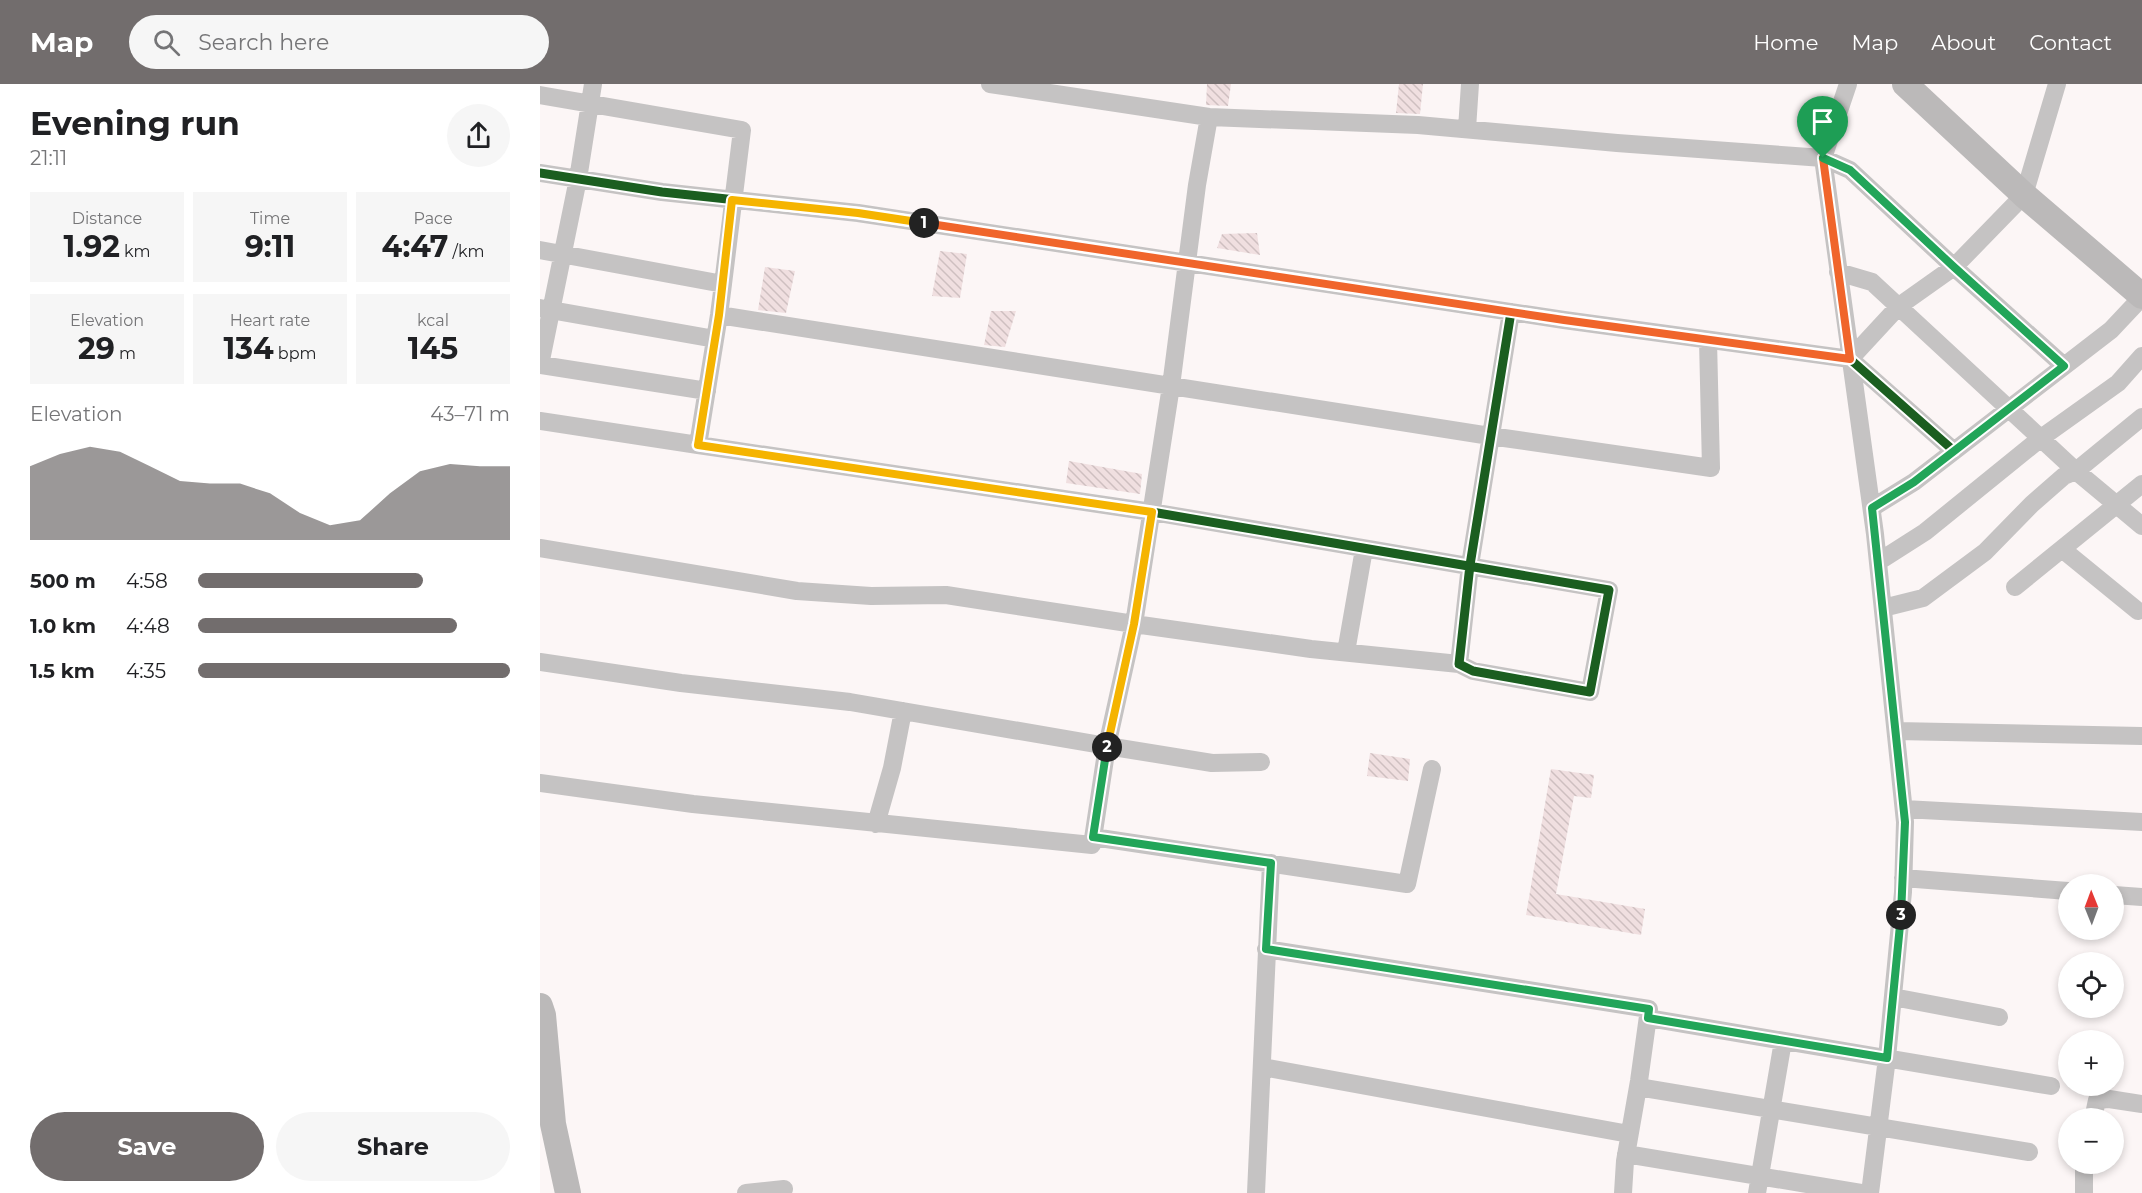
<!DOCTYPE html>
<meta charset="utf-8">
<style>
body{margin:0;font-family:Montserrat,sans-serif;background:#f6f6f6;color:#202124;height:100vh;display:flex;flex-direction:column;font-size:22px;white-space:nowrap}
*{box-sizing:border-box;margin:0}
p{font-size:20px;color:#757577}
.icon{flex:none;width:33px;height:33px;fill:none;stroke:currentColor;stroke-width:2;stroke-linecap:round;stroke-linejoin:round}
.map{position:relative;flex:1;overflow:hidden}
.panel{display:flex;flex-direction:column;background:#fff;width:540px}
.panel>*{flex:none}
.needle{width:39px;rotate:359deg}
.fabs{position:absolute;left:1518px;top:790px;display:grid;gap:12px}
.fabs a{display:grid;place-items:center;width:66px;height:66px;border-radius:50%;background:#fff;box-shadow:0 3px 9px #0003;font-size:30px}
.pin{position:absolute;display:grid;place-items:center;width:51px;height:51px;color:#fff;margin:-62px -26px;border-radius:50% 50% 50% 0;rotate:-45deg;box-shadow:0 0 6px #0007}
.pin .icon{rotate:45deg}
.km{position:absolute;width:30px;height:30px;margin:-15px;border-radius:50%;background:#222;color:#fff;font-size:16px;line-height:30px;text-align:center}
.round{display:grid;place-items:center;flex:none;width:63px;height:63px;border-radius:32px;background:#f6f6f6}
.overview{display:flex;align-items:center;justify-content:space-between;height:102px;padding:0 30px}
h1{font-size:33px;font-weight:700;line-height:45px}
.metrics{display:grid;grid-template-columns:repeat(3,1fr);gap:9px;height:102px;padding:6px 30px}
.metrics div{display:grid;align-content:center;border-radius:0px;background:#f6f6f6;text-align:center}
.metrics b{font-size:30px;font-weight:700}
.metrics small{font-size:16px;font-weight:400}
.metrics p{font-size:16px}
.chart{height:168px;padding:12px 30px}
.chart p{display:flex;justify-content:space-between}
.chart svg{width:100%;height:108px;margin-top:6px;fill:#726d6d;opacity:.7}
.primary-button{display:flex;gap:12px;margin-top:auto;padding:12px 30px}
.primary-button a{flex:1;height:69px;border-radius:36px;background:#726d6d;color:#fff;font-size:24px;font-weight:700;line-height:69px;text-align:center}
.primary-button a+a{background:#f6f6f6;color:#202124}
ul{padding:0 30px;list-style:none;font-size:20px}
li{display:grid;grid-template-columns:96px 72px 1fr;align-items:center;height:45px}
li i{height:15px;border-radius:8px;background:#726d6d}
header{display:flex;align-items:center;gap:36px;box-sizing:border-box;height:84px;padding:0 30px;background:#726d6d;color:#fff}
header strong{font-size:28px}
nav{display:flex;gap:33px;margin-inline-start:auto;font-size:21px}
.search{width:420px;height:54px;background:#f6f6f6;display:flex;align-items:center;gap:15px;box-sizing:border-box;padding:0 21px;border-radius:33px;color:#757577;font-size:22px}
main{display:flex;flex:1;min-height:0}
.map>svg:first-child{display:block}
</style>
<header>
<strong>Map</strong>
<div class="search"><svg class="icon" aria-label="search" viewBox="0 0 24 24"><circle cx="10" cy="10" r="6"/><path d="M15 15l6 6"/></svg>Search here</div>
<nav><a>Home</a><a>Map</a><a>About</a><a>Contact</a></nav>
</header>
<main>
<section class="panel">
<div class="overview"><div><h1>Evening run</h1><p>21:11</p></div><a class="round"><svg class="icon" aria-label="share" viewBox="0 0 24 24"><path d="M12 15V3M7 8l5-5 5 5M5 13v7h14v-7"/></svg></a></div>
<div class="metrics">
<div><p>Distance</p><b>1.92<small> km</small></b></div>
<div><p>Time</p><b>9:11</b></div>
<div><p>Pace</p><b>4:47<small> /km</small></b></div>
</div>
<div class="metrics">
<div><p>Elevation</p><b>29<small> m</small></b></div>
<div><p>Heart rate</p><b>134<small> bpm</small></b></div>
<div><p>kcal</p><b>145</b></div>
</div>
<div class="chart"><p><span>Elevation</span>43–71 m</p>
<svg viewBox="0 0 160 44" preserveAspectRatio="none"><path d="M0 44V14L10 9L20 6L30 8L40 14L50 20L60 21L70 21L80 25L90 33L100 38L110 36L120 25L130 16L140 13L150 14L160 14V44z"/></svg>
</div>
<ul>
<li><b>500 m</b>4:58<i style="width:72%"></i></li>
<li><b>1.0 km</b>4:48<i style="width:83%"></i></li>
<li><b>1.5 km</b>4:35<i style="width:100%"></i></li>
</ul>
<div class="primary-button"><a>Save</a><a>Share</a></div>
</section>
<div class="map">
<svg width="1602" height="1109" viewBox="0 0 1602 1109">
<defs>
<pattern id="building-back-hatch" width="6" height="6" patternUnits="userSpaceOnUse" patternTransform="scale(1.5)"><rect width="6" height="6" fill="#f0dfe0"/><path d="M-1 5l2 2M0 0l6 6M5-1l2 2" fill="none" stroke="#cebfc0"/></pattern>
</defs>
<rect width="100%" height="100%" fill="#fcf6f6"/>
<path fill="url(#building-back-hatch)" d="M667,0H691L688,22L666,21Z
M859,0H883L880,30L856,29Z
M717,149L720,171L677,164L682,150Z
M400,167L427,170L420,214L392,212Z
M225,183L255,187L246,229L218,226Z
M451,227H476L465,263L444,261Z
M529,377L602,390L600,410L526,399Z
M830,669L870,675L868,697L827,692Z
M1011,685L1054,691L1051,714L1034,712L1016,810L1105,825L1101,851L986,831Z"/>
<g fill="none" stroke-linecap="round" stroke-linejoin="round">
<path stroke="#c5c3c3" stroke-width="18" d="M450,0L669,33L878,41L1077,59L1283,74L1310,86L1414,183L1484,111L1517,0
M1308,0L1283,74L1335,450L1365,738L1363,808L1347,974L1330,1109
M0,11L202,46L183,200L0,166
M927,45L930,0
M0,89L122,108L318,129L1024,236L1310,275L1414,367
M1298,188L1332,198L1536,387L1602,442
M0,224L175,255
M179,231L950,352L1171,384L1168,256
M1310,275L1359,222L1414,183L1524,282
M0,281L38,95L53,0
M1,281L167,307
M0,337L158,361L179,231L183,200
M158,361L612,428L1069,506L1050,608L933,587L919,580L930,481L971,228
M1332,424L1374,398L1571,246L1602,213
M0,464L257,507L331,512L406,511L594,540L631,302L657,101L669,33
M1522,465L1598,527
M1338,478L1385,448L1501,354L1578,299L1602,272
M1475,503L1602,400
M1343,524L1383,514L1445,468L1492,420L1524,392L1536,387L1602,333
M806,568L824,465
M0,578L141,599L310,618L567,662L594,540L771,565L919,580
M1356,647L1602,652
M0,699L153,720L552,761L567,662L672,679L721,678
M1364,725L1602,738
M336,740L352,684L363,627
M553,753L867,800L892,685
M1363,794L1528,807
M1574,811L1602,813
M726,865L1109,925L1099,997L1085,1077L1083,1109
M1353,913L1459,933
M1108,934L1511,1002
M722,983L1089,1050
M1098,1003L1489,1068
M1553,1035L1557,1016L1569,1015L1602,1020
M1086,1070L1321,1109
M1544,1080V1109
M206,1109L244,1105
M716,1109L731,779
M1217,1109L1243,957"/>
<path stroke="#bbb9b9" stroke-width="26" d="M1365,0L1484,111L1602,212
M0,922L3,931L13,1040L28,1109"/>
<g stroke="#fff" stroke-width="13">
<path id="cycleway" d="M0,89L122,108L318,129L1024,236L1310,275L1414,367
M158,361L612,428L1069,506L1050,608L933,587L919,580L930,481L971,228"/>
</g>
<use href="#cycleway" stroke="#1b5e20" stroke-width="9"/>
</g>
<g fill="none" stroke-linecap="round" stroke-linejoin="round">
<g stroke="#fff" stroke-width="12">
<path id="split-1" d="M384,139L1024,236L1310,275L1283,74"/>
</g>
<g stroke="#fff" stroke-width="12">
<path id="split-2" d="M384,139L318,129L192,116L179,231L158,361L612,428L594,540L567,663"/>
</g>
<g stroke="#fff" stroke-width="12">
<path id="split-3" d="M567,663L553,753L731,779L726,865L1109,925L1108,934L1347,974L1361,831"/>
</g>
<g stroke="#fff" stroke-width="12">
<path id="split-4" d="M1283,74L1310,86L1414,183L1524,282L1374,398L1332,424L1365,738L1361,831"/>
</g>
<use href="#split-1" stroke="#f0652b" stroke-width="8"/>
<use href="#split-2" stroke="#f5b400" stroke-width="8"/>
<use href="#split-3" stroke="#22a559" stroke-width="8"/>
<use href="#split-4" stroke="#22a559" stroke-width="8"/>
</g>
</svg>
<div class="fabs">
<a><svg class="needle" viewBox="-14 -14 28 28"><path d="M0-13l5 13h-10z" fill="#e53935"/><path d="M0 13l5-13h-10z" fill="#757577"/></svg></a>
<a><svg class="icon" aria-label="locate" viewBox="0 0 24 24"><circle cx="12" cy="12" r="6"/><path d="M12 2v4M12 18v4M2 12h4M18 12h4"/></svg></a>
<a>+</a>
<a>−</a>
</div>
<div class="pin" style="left:1283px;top:74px;background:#1e9e55"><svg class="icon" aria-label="arrive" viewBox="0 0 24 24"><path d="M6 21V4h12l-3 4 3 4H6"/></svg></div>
<b class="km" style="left:384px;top:139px">1</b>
<b class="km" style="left:567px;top:663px">2</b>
<b class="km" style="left:1361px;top:831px">3</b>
</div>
</main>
